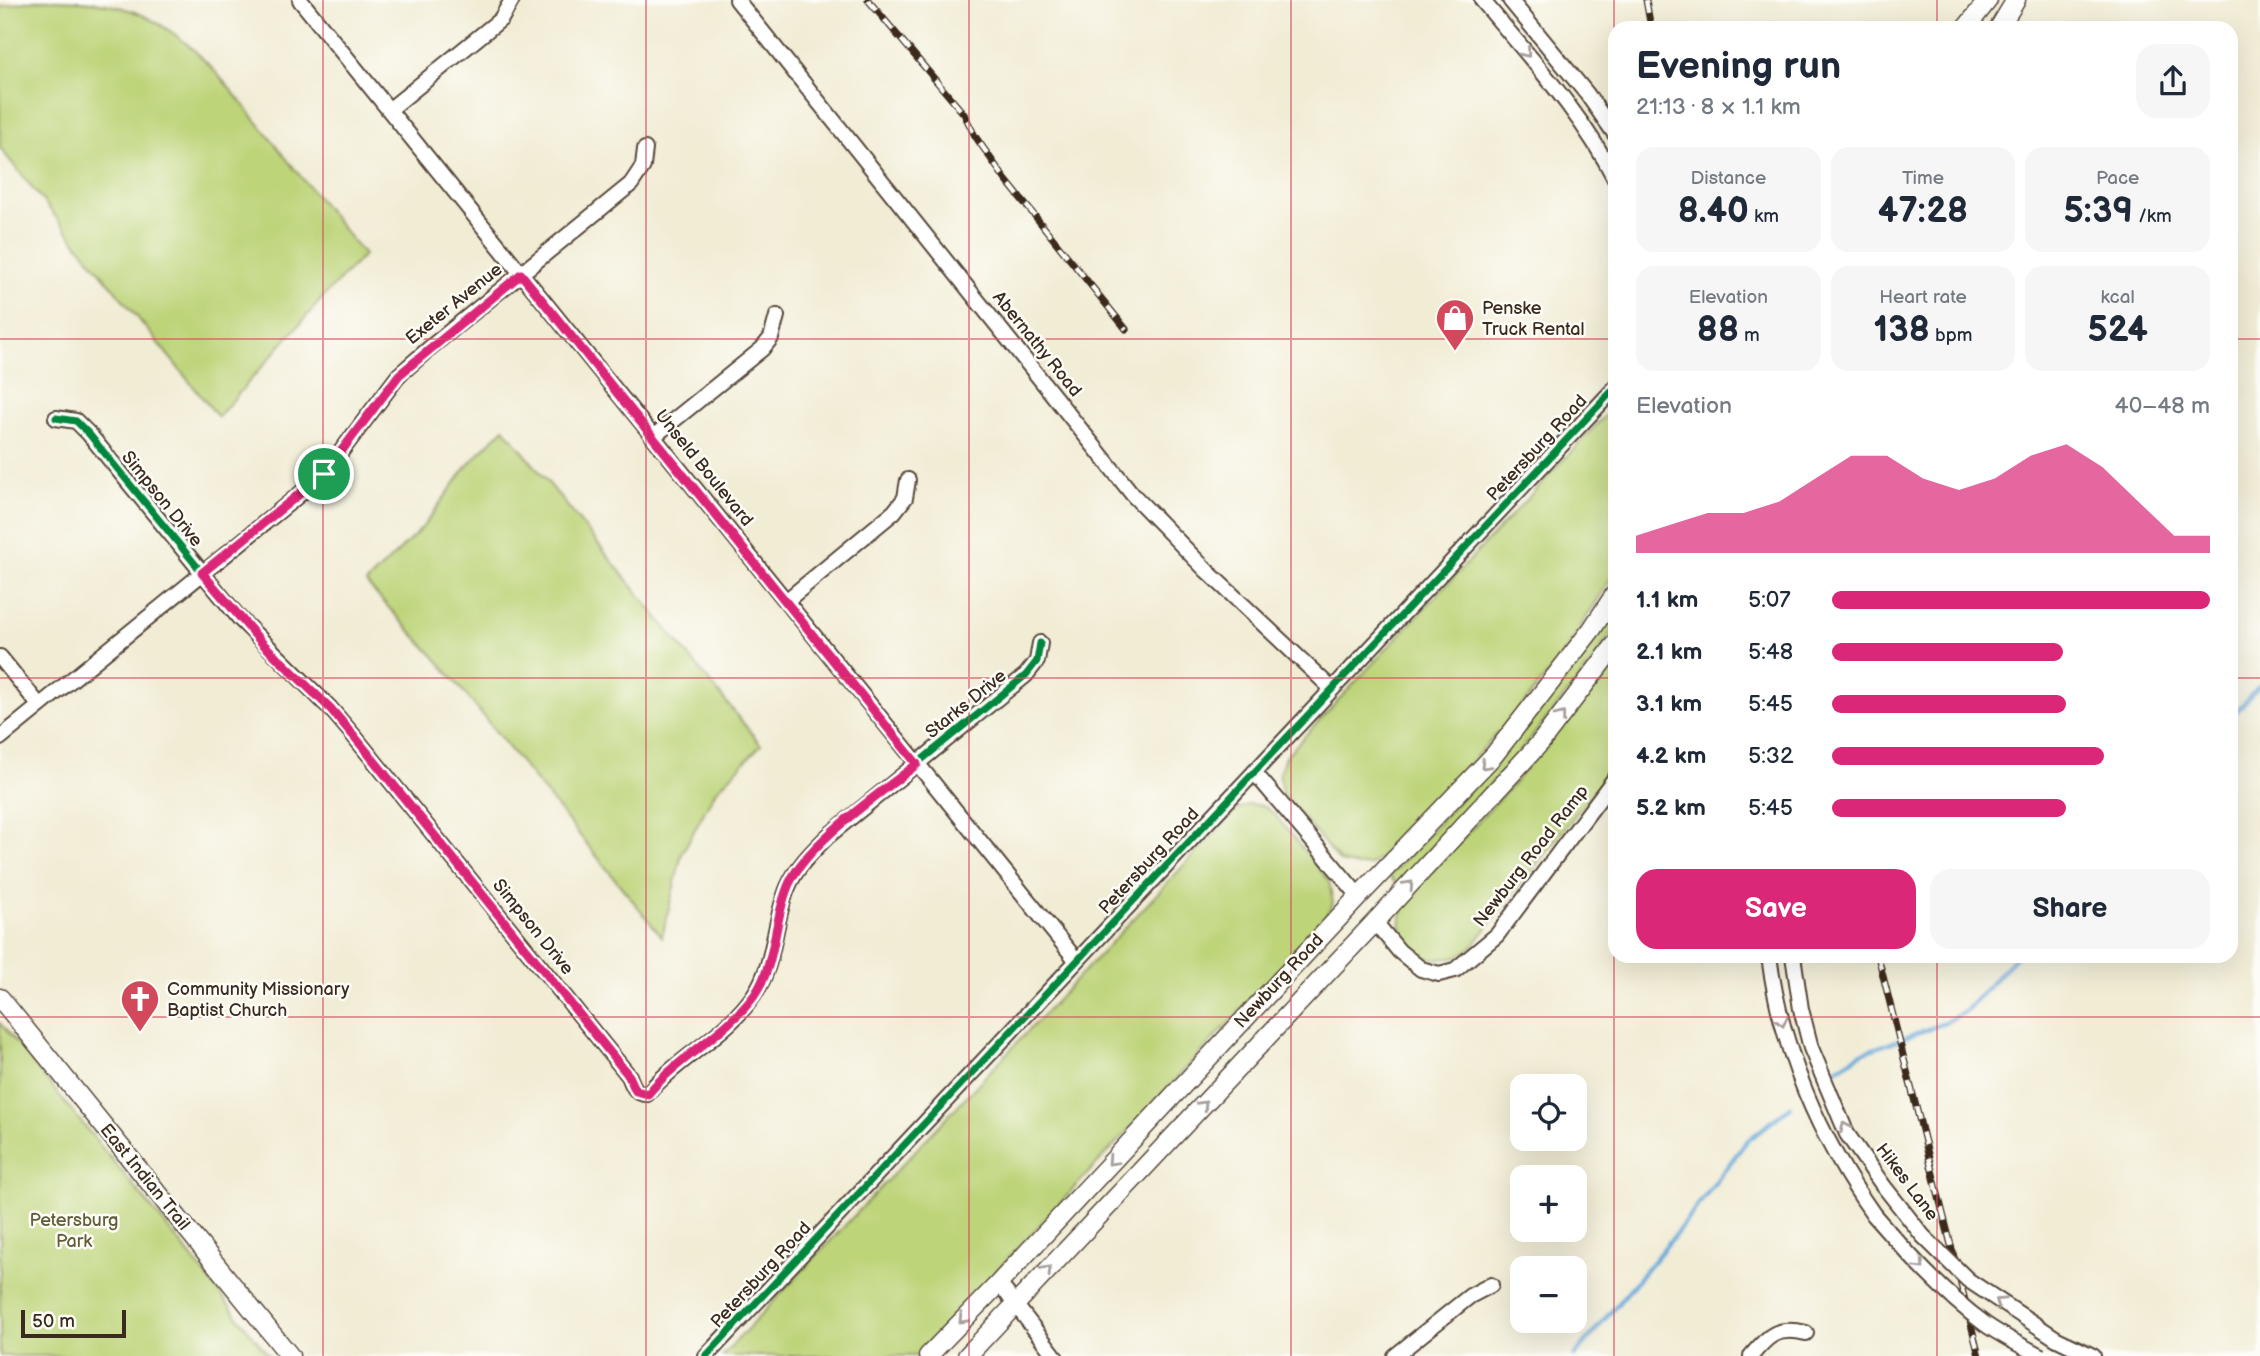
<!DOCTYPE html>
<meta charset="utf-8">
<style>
body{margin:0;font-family:"Balsamiq Sans",sans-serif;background:#f6f6f7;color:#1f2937;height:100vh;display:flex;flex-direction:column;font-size:26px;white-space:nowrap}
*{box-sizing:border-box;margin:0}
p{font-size:23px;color:#747a83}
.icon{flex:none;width:38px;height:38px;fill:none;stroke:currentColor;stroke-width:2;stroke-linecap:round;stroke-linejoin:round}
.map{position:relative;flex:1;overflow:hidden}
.drawer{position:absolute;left:1608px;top:21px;width:630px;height:942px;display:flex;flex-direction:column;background:#fff;border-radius:21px;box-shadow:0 7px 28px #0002}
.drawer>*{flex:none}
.buttons{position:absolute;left:1510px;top:1074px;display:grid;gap:14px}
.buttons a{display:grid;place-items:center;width:77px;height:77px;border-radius:14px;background:#fff;box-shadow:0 7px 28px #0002;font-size:35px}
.scale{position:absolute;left:21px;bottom:18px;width:105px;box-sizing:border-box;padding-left:7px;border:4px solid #3b2a1e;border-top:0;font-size:19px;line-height:24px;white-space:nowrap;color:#3b2a1e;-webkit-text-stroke:5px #fdfcf7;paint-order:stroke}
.pin{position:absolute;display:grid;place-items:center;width:60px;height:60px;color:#fff;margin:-30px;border:4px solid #fff;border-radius:50%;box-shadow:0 2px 7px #0007}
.round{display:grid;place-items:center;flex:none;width:74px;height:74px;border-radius:21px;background:#f6f6f7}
.summary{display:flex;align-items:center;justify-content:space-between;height:119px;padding:0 28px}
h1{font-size:38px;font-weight:600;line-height:52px}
.stats{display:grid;grid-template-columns:repeat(3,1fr);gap:10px;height:119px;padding:7px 28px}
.stats div{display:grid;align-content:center;border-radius:18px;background:#f6f6f7;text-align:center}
.stats b{font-size:35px;font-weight:600}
.stats small{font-size:19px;font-weight:400}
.stats p{font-size:19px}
.chart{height:196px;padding:14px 28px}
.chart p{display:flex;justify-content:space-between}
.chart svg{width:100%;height:126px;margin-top:7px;fill:#db2777;opacity:.7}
.cta{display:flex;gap:14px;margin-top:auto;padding:14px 28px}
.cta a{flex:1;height:80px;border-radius:21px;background:#db2777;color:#fff;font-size:28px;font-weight:600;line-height:80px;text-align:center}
.cta a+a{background:#f6f6f7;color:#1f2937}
ul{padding:0 28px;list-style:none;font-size:23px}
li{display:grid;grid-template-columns:112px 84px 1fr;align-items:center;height:52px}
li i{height:18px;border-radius:9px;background:#db2777}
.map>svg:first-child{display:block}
</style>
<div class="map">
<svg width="2260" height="1356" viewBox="0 0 2260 1356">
<rect width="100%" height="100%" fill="#fdfcf7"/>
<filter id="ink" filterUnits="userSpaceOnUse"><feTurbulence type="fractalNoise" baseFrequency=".0143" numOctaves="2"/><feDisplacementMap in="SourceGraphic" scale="14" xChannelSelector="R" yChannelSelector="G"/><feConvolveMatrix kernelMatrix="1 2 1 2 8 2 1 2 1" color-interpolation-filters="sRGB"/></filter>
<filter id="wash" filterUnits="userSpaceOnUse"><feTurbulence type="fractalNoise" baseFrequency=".00686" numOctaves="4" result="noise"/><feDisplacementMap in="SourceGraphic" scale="28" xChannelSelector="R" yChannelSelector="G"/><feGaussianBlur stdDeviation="1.57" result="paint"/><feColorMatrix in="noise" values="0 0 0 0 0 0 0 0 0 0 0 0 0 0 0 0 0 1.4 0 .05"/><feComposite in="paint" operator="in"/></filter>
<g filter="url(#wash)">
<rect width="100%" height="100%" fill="#f1ecd4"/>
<path fill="#bdd479" stroke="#7c7f4c" stroke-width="2" d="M35,0C69,0 103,0 135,12C193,35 229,88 267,134C299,175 332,215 364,255L326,294L218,417L0,148V7Z
M1615,405V572L1563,655L1523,705L1404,836L1388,853L1370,865L1358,866L1340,862L1282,793L1279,773L1285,757Z
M504,428L761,745L715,792L682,853L662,937L441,664L366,583L422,528L468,465Z
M1615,606V628L1588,668L1518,754L1398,885L1389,876L1523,731L1567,676Z
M1615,660V764L1472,947C1449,968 1404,961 1401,927C1399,915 1404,905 1410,895L1513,784Z
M1249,804L1264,806L1275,815L1329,881L1333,903L1322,923L917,1356H722L1235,811Z
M0,1023L181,1244L269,1356H0Z"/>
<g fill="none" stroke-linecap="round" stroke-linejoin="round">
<path stroke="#65a7d9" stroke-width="4.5" d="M2231,717L2260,685
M1836,1069L1862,1053L1939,1025L1965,1012L2016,956
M1574,1356L1676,1234L1746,1142L1790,1107"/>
</g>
</g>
<g filter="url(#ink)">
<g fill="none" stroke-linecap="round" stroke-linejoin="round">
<g stroke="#564739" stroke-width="18">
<path id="minor" d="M300,0L1077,961
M737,0L1133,495L1207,571L1332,689
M1482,0C1529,57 1582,113 1615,179
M1510,0L1587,94L1615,134
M389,110L501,19L512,0
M56,418L76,421L89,434L240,619L330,708L354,736L629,1076C633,1086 635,1094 647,1094C679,1057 727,1035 754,995C776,963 773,922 788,887C797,866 812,852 828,836L1026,675L1037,661L1040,643
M653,437L762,349L771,338L777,316
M786,601L894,512L905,498L908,480
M0,657L39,705
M0,738L300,494L324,474L399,375L432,346L631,184L643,166L645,149
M1254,772L1359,896
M1375,922L1399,951L1421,969L1439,974L1455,970L1497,935L1615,778
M1769,956C1781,1049 1819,1138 1874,1215
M1793,956L1801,1009L1811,1048L1847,1134L1882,1184
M999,1283L1055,1356
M2057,1339L2093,1356
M706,1356L1615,388
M1395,1356L1470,1296L1491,1285
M1751,1356C1768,1335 1778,1326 1806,1333"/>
</g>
<g stroke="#564739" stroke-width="21">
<path id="major" d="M1966,28L1988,0
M1999,28L2016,0
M0,998L290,1356
M928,1356L999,1283L1359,896L1494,755L1592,629L1615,594
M967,1356L1375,922L1540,743L1615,645"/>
</g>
<use href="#minor" stroke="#fff" stroke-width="14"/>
<use href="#major" stroke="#fff" stroke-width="18"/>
<g stroke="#3b2a1e" stroke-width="7">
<path id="rail" d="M868,0L964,114L975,136L1005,179L1126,329
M1646,0L1651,28
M1878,956L1979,1356"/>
</g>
<use href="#rail" stroke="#fdfcf7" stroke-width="4.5" stroke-dasharray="13" stroke-linecap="butt"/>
<g stroke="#564739" stroke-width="18" stroke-linecap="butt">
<path id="minor-bridge" d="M1882,1184L1923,1236L1968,1280L2057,1339
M1874,1215C1907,1253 1943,1293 1985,1324C2002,1336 2022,1346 2041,1356"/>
</g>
<use href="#minor-bridge" stroke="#fff" stroke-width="14"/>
<g stroke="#fdfcf7" stroke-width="11">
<path id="cycleway" d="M56,418L76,421L89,434L240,619L330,708L354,736L629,1076C633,1086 635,1094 647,1094C679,1057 727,1035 754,995C776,963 773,922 788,887C797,866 812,852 828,836L1026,675L1037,661L1040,643
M706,1356L1615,388"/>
</g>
<use href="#cycleway" stroke="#00873e" stroke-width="7"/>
</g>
<defs><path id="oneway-chevron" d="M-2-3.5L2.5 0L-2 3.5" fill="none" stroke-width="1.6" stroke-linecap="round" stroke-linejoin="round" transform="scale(1.75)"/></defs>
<g stroke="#a79f9a">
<use href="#oneway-chevron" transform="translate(1526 53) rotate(51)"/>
<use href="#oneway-chevron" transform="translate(1561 716) rotate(-52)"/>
<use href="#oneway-chevron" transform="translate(1485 765) rotate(134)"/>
<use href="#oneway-chevron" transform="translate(1409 885) rotate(-47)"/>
<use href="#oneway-chevron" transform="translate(1782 1022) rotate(76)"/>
<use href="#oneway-chevron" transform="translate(1203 1105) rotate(-47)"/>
<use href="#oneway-chevron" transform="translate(1845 1127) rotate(-115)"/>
<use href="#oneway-chevron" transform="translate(1112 1161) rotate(133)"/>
<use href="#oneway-chevron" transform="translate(1920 1265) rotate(45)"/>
<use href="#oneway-chevron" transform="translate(1047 1270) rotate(-47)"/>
<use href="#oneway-chevron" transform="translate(2000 1302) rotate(-146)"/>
<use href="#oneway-chevron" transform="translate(963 1319) rotate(134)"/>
</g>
</g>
<g fill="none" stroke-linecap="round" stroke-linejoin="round" filter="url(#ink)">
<g stroke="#fff" stroke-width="14">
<path id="route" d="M521,274L917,764C880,794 808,842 789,884C773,920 777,963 754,996C725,1035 678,1057 648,1094L636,1091L629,1076L354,736L330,708L263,644L202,573L324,474L399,375Z"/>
</g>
<use href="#route" stroke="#db2777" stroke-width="9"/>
</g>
<path fill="none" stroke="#d1495b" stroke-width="2" stroke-opacity="0.55" d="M323,0V1356M646,0V1356M969,0V1356M1291,0V1356M1614,0V1356M1937,0V28M0,339H1615M2231,339H2260M0,678H1615M2231,678H2260M1937,956V1356M0,1017H2260"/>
<defs>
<g id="shop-pin" transform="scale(2.0125)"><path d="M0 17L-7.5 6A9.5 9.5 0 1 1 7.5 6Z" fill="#d1495b" stroke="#fdfcf7"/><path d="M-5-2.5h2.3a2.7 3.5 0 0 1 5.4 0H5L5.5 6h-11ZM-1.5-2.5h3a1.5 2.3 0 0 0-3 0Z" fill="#fff"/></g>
<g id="church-pin" transform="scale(2.0125)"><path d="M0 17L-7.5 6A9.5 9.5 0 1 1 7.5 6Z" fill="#d1495b" stroke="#fdfcf7"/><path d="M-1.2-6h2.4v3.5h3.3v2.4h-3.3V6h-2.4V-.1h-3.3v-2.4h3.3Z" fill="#fff"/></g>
</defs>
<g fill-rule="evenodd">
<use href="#shop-pin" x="1455" y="318"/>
<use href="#church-pin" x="140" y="999"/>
</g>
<g text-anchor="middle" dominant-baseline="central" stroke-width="5" stroke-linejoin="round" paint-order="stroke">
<g font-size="18" fill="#3b2a1e" stroke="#fdfcf7">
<text transform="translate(454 304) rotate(-39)">Exeter Avenue</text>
<text transform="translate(1037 344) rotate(51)">Abernathy Road</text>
<text transform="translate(1537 448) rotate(-47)">Petersburg Road</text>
<text transform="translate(704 468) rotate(51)">Unseld Boulevard</text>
<text transform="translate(162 499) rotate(51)">Simpson Drive</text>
<text transform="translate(966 704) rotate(-39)">Starks Drive</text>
<text transform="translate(1531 856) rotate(-52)">Newburg Road Ramp</text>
<text transform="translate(1149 861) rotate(-47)">Petersburg Road</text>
<text transform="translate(533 927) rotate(51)">Simpson Drive</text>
<text transform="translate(1279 981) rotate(-47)">Newburg Road</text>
<text transform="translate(145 1177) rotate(51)">East Indian Trail</text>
<text transform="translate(1907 1182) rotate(53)">Hikes Lane</text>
<text transform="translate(761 1275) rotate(-47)">Petersburg Road</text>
</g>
<g font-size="18" fill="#3b2a1e" stroke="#fdfcf7" text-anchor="start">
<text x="1482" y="308">Penske<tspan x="1482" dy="21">Truck Rental</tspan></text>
<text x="167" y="989">Community Missionary<tspan x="167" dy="21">Baptist Church</tspan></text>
</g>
<g font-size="18" fill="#625d39" stroke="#fdfcf7">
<text x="74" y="1220">Petersburg<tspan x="74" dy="21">Park</tspan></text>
</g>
</g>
</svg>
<div class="buttons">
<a><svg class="icon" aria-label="locate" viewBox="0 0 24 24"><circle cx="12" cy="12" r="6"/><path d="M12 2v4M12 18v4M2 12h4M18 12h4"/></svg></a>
<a>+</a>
<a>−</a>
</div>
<div class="scale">50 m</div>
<div class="pin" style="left:324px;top:474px;background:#1e9e55"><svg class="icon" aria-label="arrive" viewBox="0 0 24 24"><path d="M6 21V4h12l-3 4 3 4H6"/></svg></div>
<section class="drawer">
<div class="summary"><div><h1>Evening run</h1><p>21:13 · 8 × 1.1 km</p></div><a class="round"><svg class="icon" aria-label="share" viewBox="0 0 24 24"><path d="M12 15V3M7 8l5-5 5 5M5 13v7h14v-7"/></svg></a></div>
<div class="stats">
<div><p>Distance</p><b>8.40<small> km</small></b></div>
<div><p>Time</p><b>47:28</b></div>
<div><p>Pace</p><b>5:39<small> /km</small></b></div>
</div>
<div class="stats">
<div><p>Elevation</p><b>88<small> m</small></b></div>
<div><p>Heart rate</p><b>138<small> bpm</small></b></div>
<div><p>kcal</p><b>524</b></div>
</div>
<div class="chart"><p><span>Elevation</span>40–48 m</p>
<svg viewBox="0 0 160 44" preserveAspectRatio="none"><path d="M0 44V38L10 34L20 30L30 30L40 26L50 18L60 10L70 10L80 18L90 22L100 18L110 10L120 6L130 14L140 26L150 38L160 38V44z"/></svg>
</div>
<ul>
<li><b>1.1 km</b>5:07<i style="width:100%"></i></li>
<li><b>2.1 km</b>5:48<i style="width:61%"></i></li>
<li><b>3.1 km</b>5:45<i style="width:62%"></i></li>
<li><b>4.2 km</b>5:32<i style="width:72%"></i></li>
<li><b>5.2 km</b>5:45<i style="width:62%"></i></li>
</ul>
<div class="cta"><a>Save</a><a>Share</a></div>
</section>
</div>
